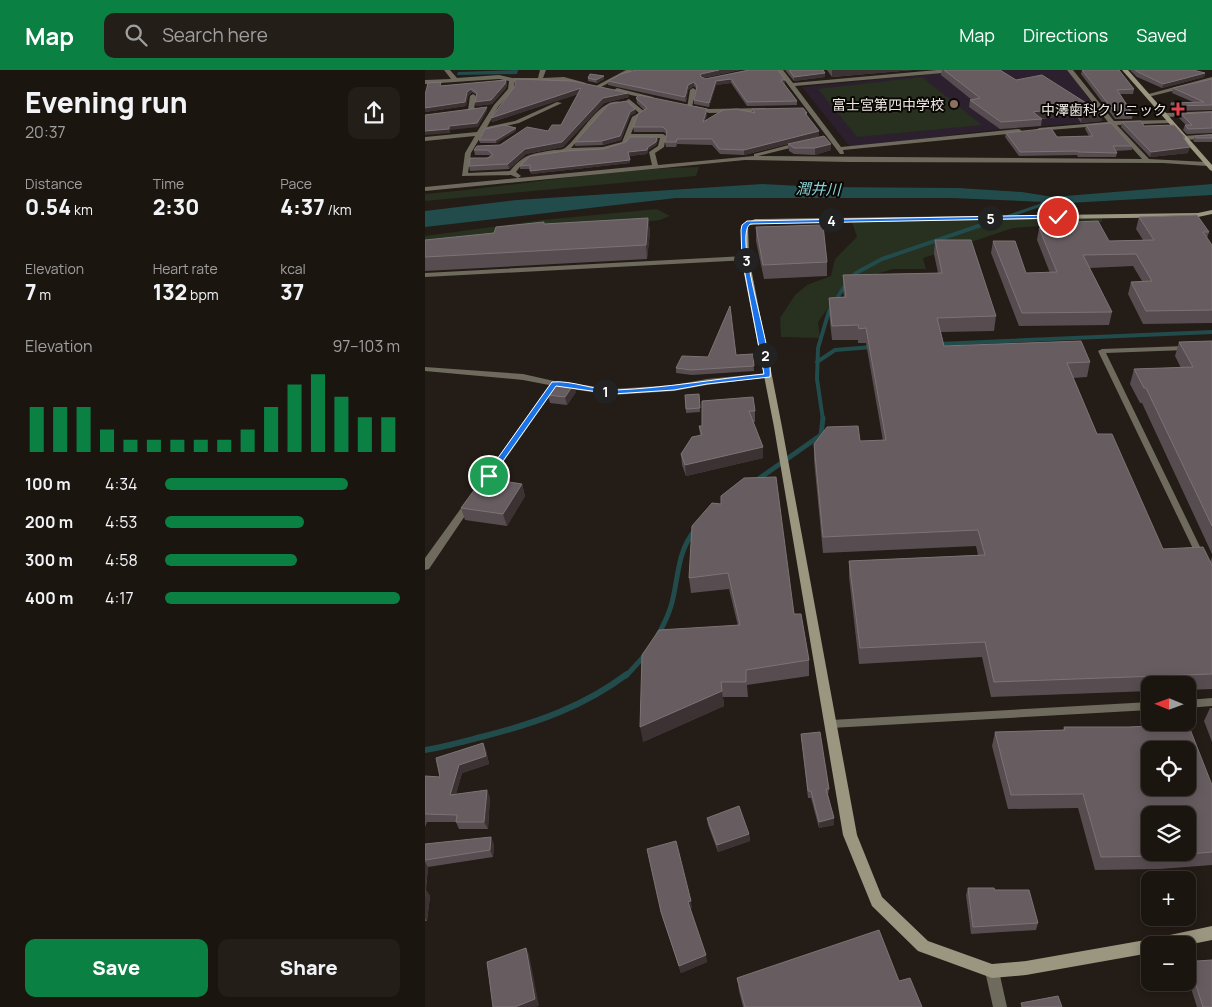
<!DOCTYPE html>
<meta charset="utf-8">
<style>
body{margin:0;font-family:Manrope,"Noto Sans JP",sans-serif;background:#241e19;color:#f1f3f6;height:100vh;display:flex;flex-direction:column;font-size:19px;white-space:nowrap}
*{box-sizing:border-box;margin:0}
p{font-size:16px;color:#a09f9f}
.icon{flex:none;width:28px;height:28px;fill:none;stroke:currentColor;stroke-width:2;stroke-linecap:round;stroke-linejoin:round}
.map{position:relative;flex:1;overflow:hidden}
.sheet{display:flex;flex-direction:column;background:#1b1510;width:425px}
.sheet>*{flex:none}
.needle{width:32px;rotate:271deg}
.buttons{position:absolute;left:716px;top:606px;display:grid;gap:10px}
.buttons a{display:grid;place-items:center;width:55px;height:55px;border-radius:10px;background:#1b1510;box-shadow:0 2px 12px #0003,0 0 0 1px #393430;font-size:25px}
.pin{position:absolute;display:grid;place-items:center;width:42px;height:42px;color:#fff;margin:-21px;border:2px solid #fff;border-radius:50%;box-shadow:0 1px 5px #0007}
.km{position:absolute;width:25px;height:25px;margin:-12px;border-radius:50%;background:#222;color:#fff;font-size:14px;line-height:25px;text-align:center}
.round{display:grid;place-items:center;flex:none;width:52px;height:52px;border-radius:10px;background:#241e19}
.summary{display:flex;align-items:center;justify-content:space-between;height:85px;padding:0 25px}
h1{font-size:28px;font-weight:800;line-height:38px}
.stats{display:grid;grid-template-columns:repeat(3,1fr);gap:8px;height:85px;padding:5px 25px}
.stats div{display:grid;align-content:center}
.stats b{font-size:21px;font-weight:800}
.stats small{font-size:14px;font-weight:400}
.stats p{font-size:14px}
.chart{height:140px;padding:10px 25px}
.chart p{display:flex;justify-content:space-between}
.chart svg{width:100%;height:90px;margin-top:5px;stroke:#0b8043;stroke-width:6}
.button{display:flex;gap:10px;margin-top:auto;padding:10px 25px}
.button a{flex:1;height:58px;border-radius:10px;background:#0b8043;color:#fff;font-size:20px;font-weight:800;line-height:58px;text-align:center}
.button a+a{background:#241e19;color:#f1f3f6}
ul{padding:0 25px;list-style:none;font-size:16px}
li{display:grid;grid-template-columns:80px 60px 1fr;align-items:center;height:38px}
li i{height:12px;border-radius:6px;background:#0b8043}
header{display:flex;align-items:center;gap:30px;box-sizing:border-box;height:70px;padding:0 25px;background:#0b8043;color:#fff}
header strong{font-size:24px}
nav{display:flex;gap:28px;margin-inline-start:auto;font-size:18px}
.search{width:350px;height:45px;background:#241e19;display:flex;align-items:center;gap:12px;box-sizing:border-box;padding:0 18px;border-radius:10px;color:#a09f9f;font-size:19px}
main{display:flex;flex:1;min-height:0}
.map>svg:first-child{display:block}
</style>
<header>
<strong>Map</strong>
<div class="search"><svg class="icon" aria-label="search" viewBox="0 0 24 24"><circle cx="10" cy="10" r="6"/><path d="M15 15l6 6"/></svg>Search here</div>
<nav><a>Map</a><a>Directions</a><a>Saved</a></nav>
</header>
<main>
<section class="sheet">
<div class="summary"><div><h1>Evening run</h1><p>20:37</p></div><a class="round"><svg class="icon" aria-label="share" viewBox="0 0 24 24"><path d="M12 15V3M7 8l5-5 5 5M5 13v7h14v-7"/></svg></a></div>
<div class="stats">
<div><p>Distance</p><b>0.54<small> km</small></b></div>
<div><p>Time</p><b>2:30</b></div>
<div><p>Pace</p><b>4:37<small> /km</small></b></div>
</div>
<div class="stats">
<div><p>Elevation</p><b>7<small> m</small></b></div>
<div><p>Heart rate</p><b>132<small> bpm</small></b></div>
<div><p>kcal</p><b>37</b></div>
</div>
<div class="chart"><p><span>Elevation</span>97–103 m</p>
<svg viewBox="0 0 160 44" preserveAspectRatio="none"><path d="M5 44V22M15 44V22M25 44V22M35 44V33M45 44V38M55 44V38M65 44V38M75 44V38M85 44V38M95 44V33M105 44V22M115 44V11M125 44V6M135 44V17M145 44V27M155 44V27"/></svg>
</div>
<ul>
<li><b>100 m</b>4:34<i style="width:78%"></i></li>
<li><b>200 m</b>4:53<i style="width:59%"></i></li>
<li><b>300 m</b>4:58<i style="width:56%"></i></li>
<li><b>400 m</b>4:17<i style="width:100%"></i></li>
</ul>
<div class="button"><a>Save</a><a>Share</a></div>
</section>
<div class="map">
<svg width="787" height="937" viewBox="0 0 787 937">
<rect width="100%" height="100%" fill="#241c16"/>
<path fill="#2c202e" d="M549,0H644L679,51L559,61L426,78L377,17Z"/>
<path fill="#28301f" d="M497,7L557,55L432,67L393,19Z
M274,97L271,106L0,131V124C91,116 182,99 274,97Z
M232,139L245,146L235,150L0,178V166L117,150Z
M677,148V152L588,158L498,188L501,199H468L442,207L413,224L393,252L395,268L356,267L355,248L370,225L382,215L406,206L410,189L432,167L427,152Z"/>
<path fill="#224b4c" d="M93,0L92,4L32,5L33,2Z
M337,114L395,117L533,118L597,122L628,127L787,114V125L643,133L526,128H251L0,157V141L92,130Z"/>
<g fill="none" stroke-linecap="round" stroke-linejoin="round">
<path stroke="#224b4c" stroke-width="3" d="M564,153L616,135L619,129"/>
<path stroke="#224b4c" stroke-width="4" d="M513,274L787,262
M392,292L410,280L447,277
M398,350L392,309L393,278L404,241L424,209L431,203L457,189L568,151"/>
<path stroke="#224b4c" stroke-width="5" d="M332,410L396,365L398,348
M233,565C238,556 243,546 246,536C254,509 251,482 271,459
M201,606L222,583"/>
<path stroke="#224b4c" stroke-width="6" d="M0,680C20,677 40,671 60,666C111,653 160,636 202,604"/>
<path fill="#6e6a5d" fill-rule="evenodd" d="M787,275V279L681,283L780,487L776,490L772,487L673,281L677,279Z
M787,628V636L762,638V630Z
M725,632V640L406,658L402,657L401,654L402,651L406,650Z"/>
<path fill="#6e6a5d" fill-rule="evenodd" d="M19,0H25L32,8L74,5L87,8H113L115,0H121L118,8L139,7L161,13L158,15L139,11L89,12V19L73,37L62,57L90,51L132,32L137,33L94,53L59,61L46,83L43,103L85,101C100,83 107,84 129,80C132,80 137,80 140,78C155,67 177,23 198,33L184,36L146,78L178,77L197,72L207,47L214,43L202,32V30L204,29L221,43L212,48L206,64H238L241,66L239,77L230,83L233,95L329,86V84L375,72L378,74L377,75L333,86L717,89L686,55L612,61L611,60L614,58L683,52L642,0H648L689,51L747,50L748,51L745,53L692,55L724,89L782,92L785,94L782,96L738,93L423,92L320,90L0,121V117L227,95L224,82L233,76L235,68H204L201,74L178,81L141,82L105,88L97,94L91,102L96,106L93,108L86,105L37,106L40,83L50,66L0,71V67L52,62L69,35L83,19L84,11L74,9L0,14V10L26,9Z
M201,0H208L176,17L171,16Z
M352,0H358L368,13L512,0H532L529,2L370,16L416,77L594,59L597,61L594,63L418,80L419,84H415Z
M787,7V11L723,27L720,25Z
M192,18L228,27L229,28L226,30L190,21L189,20Z
M268,18L271,20L267,37L262,38L265,20Z
M48,24L51,26L49,40L46,42L43,40L45,26Z
M270,36L284,39L340,38L343,40L340,42L284,43L268,39V37Z
M787,41V45L741,47L738,45L741,43Z
M787,64V68L759,70L756,68L759,66Z
M320,186H323V190L0,207V203Z
M0,297L98,304L129,311L188,319L249,315L282,309L343,303L347,305L343,307L282,315L249,321L188,325L131,317L58,421H52L50,419L52,417L124,315L98,310L0,301Z
M45,429L48,430L50,432L48,434L4,499L0,500V488L42,430Z
M567,894L572,896L574,901L582,937H568L560,901L562,896Z"/>
<path fill="#9b9680" fill-rule="evenodd" d="M697,0H703L787,95V101L785,100Z
M787,140V144L773,147L331,153L323,156L324,188L357,357L432,765L457,827L503,871L567,894L601,891L726,869L787,856V870L762,875H725V883L601,905L567,908L493,881L447,836L418,765L349,357L316,188L317,155L330,149L773,143Z"/>
</g>
<path fill="#574d51" d="M211,0H315L278,8L280,9L324,0L360,14H359L372,31V35L322,36L306,13L291,15L284,37L269,34V30L272,19L269,16L263,20L261,32L183,15V11Z
M360,0H398L400,3V7L369,11Z
M402,0H488L407,7Z
M517,0H575L591,10L677,43L676,51L656,53L650,44L617,49L616,56L575,59L544,37L545,30H547L516,5Z
M657,0L709,19L708,24H695L708,44L707,49H690L656,4Z
M705,0H768L780,3L779,7L737,18L712,7Z
M179,6V9L172,13L163,11V8Z
M787,9V40L747,41L744,38L746,33L768,32L747,23L748,18Z
M81,10L82,14L81,18L67,34L51,36L50,32L52,25L47,22L43,26L41,36L0,42V25L17,16Z
M90,16L204,27L179,33L138,77L101,84L84,99L45,101L44,96L65,86L64,85H50L49,80L75,75L123,61L136,55L153,24L67,52L66,48Z
M211,28L282,39V45L280,51L327,43V39L382,43V46L394,66L319,85L295,84L287,75L252,74L251,77H241L240,72L242,65L239,62H209L208,57L219,40L212,33Z
M787,42V63L762,64L758,60L760,55H761L754,48L756,44Z
M211,43L205,46L196,70L178,75L150,76V72Z
M697,52L719,56L760,67L759,69L763,83L725,87L696,57Z
M661,55L707,76V80L690,81L692,83L691,87H653L652,85L594,86L580,67L581,63L632,67L664,66L660,59Z
M91,61L71,73H55L54,70Z
M787,65V72H770L768,71L770,66Z
M232,67L233,70L231,75L223,80L222,84L204,86L205,93L106,104L105,99H95V96L178,79Z
M363,74H406V80L390,85L369,84L364,81Z
M714,147L784,162L782,168L787,175V253L718,254L703,224L706,212L717,211L708,196L664,198L687,242L684,255L594,256L566,183L568,171L601,203H625L612,170L614,158L649,157L650,152L684,171L718,170L711,159Z
M223,148L225,162L222,189L0,201V170L69,163L119,154Z
M331,157L402,192V206L339,209L331,171Z
M510,170L571,246L569,261L516,262L519,276L665,292L662,307L648,308L672,364L738,479L785,492L787,487V619L762,620V615H725V621L566,627L557,587L434,594L424,507V491L553,485L551,476L398,483L389,390V374L458,371L441,273H433V270H407L404,242V228L419,227L418,219V205L513,203L509,184Z
M787,271V484L717,333H715L705,314L709,299L756,298L750,286L754,272Z
M328,284L329,301L267,305L251,303V298L283,287Z
M151,322L142,335L125,333L123,325Z
M274,324L275,342L261,343L260,325Z
M277,331L330,341V352H328L338,377V388L261,406L257,395L256,384L275,365L274,356H277Z
M97,414L100,426L82,456L40,450L36,438Z
M267,456L369,544L384,590V606L322,615L323,627H298L299,636L218,672L313,556L304,519L266,523L264,508Z
M785,638H787V672L779,651Z
M639,657L787,715V795L735,799L670,800L653,738L583,739L567,676L570,662L638,660Z
M376,664L404,719L403,725L409,755L394,758L386,728H383Z
M58,673L61,680L64,694L37,703L31,724L65,727L63,759H34L31,752H2L0,757V706L15,707Z
M282,748L324,764L325,771L293,782L283,755Z
M0,774H69L68,787L3,797L1,820L5,826L2,851H0Z
M222,779L267,838H265L282,892L256,903L238,849Z
M543,818L570,820L613,853L611,860L546,864L541,825Z
M762,885L787,937H772L762,906Z
M312,908L474,911L497,937H318L314,921Z"/>
<path fill="#3c3233" d="M294,0H315L277,8L275,6L276,4Z
M407,0H488L407,7Z
M400,3V7L369,11V7Z
M780,3L779,7L737,18L738,14Z
M179,6V9L172,13L171,10Z
M306,9V13L291,15L284,37V33L291,11Z
M81,10L82,14L81,18L67,34L51,36L50,32Z
M356,10H360V14H356Z
M269,12V16L263,20L261,32L260,27L263,15Z
M156,18L157,23L67,52L66,48Z
M46,19L47,22L43,26L41,36L0,42V38L42,22Z
M203,23L204,27L179,33L138,77L101,84L84,99L83,94L100,79L178,28Z
M652,36L650,44L612,49L608,42Z
M62,37V41L53,57L25,60V63L0,65V61L24,56Z
M210,39L211,43L205,46L196,70L178,75L177,71L205,42Z
M282,39V45L278,58V52Z
M677,43L676,51L656,53L657,45Z
M91,58V61L71,73V70Z
M394,61V66L319,85V80Z
M232,67L233,70L231,75L223,80L222,84L204,86L203,82L223,77Z
M406,74V80L390,85V78Z
M765,77L763,83L725,87L726,82Z
M205,90V93L106,104L105,101Z
M223,148L225,162L222,189L221,175Z
M149,314L151,322L142,335L140,327Z
M338,377V388L261,406L260,395Z
M97,414L100,426L82,456L78,444Z
M297,621L299,636L218,672L215,657Z
M58,673L61,680L64,694L37,703L29,732L25,725L34,695Z
M62,720L65,727L63,759L59,752Z
M409,748V755L394,758V752Z
M324,764L325,771L293,782L292,775Z
M66,767L69,774L68,787L65,780Z
M0,792L3,797L0,826Z
M1,820L5,826L2,851L0,848V828Z
M266,831L267,838L264,839L263,832Z
M101,878L104,884L114,936L110,937H90Z
M281,885L282,892L256,903L254,896Z"/>
<path fill="#675d61" stroke="#7c7375" fill-rule="evenodd" d="M211,0H294L276,4L275,6L280,9L324,0H353L360,10H356L372,31L322,32L306,9L291,11L284,33L269,30L272,16L269,12L263,15L260,27L183,11L196,4Z
M364,0H398L400,3L369,7Z
M519,0H575L591,10L617,5L677,43L657,45L652,36L608,42L617,49L576,52L545,30L555,28Z
M657,0H694L709,19L692,20L708,44H691Z
M710,0H768L780,3L738,14L713,2Z
M165,4L179,6L171,10L163,8Z
M90,9L148,11L203,23L178,28L137,72L100,79L83,94L44,96L45,88H63L68,85L63,80H49L52,76L75,75L102,57L123,61L127,55H136L156,18L66,48L90,16Z
M787,9V35L748,36L746,33L779,32L748,18Z
M81,10L80,14L66,30L50,32L52,23L46,19L42,22L40,32L0,38V25L3,13L16,12L15,16Z
M214,25L282,39L278,52L298,40L312,39L330,43L327,39L378,38L382,43H380L394,61L319,80L294,79L287,69H252L251,72H240L242,61L238,57H208L213,44L222,38L211,28Z
M202,31L210,39L205,42L195,66L177,71L150,72L184,34Z
M62,37L52,53L24,56V59L0,61V45Z
M787,42V58L763,59L760,55H767L756,44Z
M716,51L719,56L749,55L760,67H758L765,77L726,82L697,52Z
M686,53L707,76H688L692,83L653,82V81L595,82L581,63L626,58L632,67L668,66L661,55Z
M79,55L91,58L71,70H54L60,59Z
M787,65V68H771L770,66Z
M399,66L406,74L390,78H369L363,74Z
M205,67H232L231,72L223,77L222,80L203,82L205,90L105,101V95L95,96L105,86L141,81L178,79L201,72Z
M772,145L784,162H778L787,175V240L721,241L706,212L727,211L711,184L658,185L687,242L597,243L568,171H590L601,203L632,202L614,158L652,157L650,152L673,151L684,171L729,170L714,147Z
M223,148L221,175L0,187V170L69,163L71,157L119,152V154Z
M398,155L402,192L338,195L331,157Z
M510,170H546L571,246L512,248L519,276L656,271L665,292L642,293L672,364H687L738,479L778,477L787,495V604L569,612L560,572L435,578L424,491L560,485L553,460L398,467L389,374L402,357L433,356L435,371L461,370L441,258L434,259L433,255L407,256L404,228L421,227L418,205L517,203Z
M305,236L311,285L328,284L329,296L266,300L251,298L257,286L283,287Z
M787,271V456L721,318H719L709,299L768,297L754,272Z
M132,312L149,314L140,327L123,325Z
M274,324L275,338L261,339L260,325Z
M328,327L330,341H324L338,377L260,395L256,384L267,367L277,365L274,356H277V331Z
M351,407L369,544H376L384,590L321,600V612H296L297,621L215,657L217,585L234,560L315,555L303,503L264,508L267,456L287,433L296,434V426L319,408Z
M58,408L97,414L78,444L36,438Z
M763,654L787,715V782L742,786L676,787L658,724L586,725L570,662L640,660L639,657H704ZM725,680H762V718H725ZM725,745H762V782H725Z
M395,662L404,719H401L409,748L394,752L386,721H383L376,664Z
M58,673L61,686L34,695L25,725L62,720L59,752H31L32,745L0,744V706L15,707L11,688Z
M314,736L324,764L292,775L282,748Z
M66,767L65,780L0,790V774Z
M251,771L266,831L263,832L281,885L254,896L236,842L222,779Z
M543,818H569L570,820H604L613,853L548,857Z
M454,860L474,911L485,908L497,937H320L312,908Z
M101,878L110,929L90,937H68L62,892Z
M762,885H770L772,891L787,890V937H778L766,900H762Z
M633,926L637,937H597L596,933Z"/>
<path fill="#1a73e8" stroke="#fff" d="M633,145L635,148L325,154C308,168 349,281 345,307L282,314L249,320L188,324L131,316L66,408L60,406L127,312C148,310 170,321 191,320C241,318 290,309 339,304L317,188L316,160L317,155L322,151Z"/>
<circle fill="#8d6e63" stroke="#0b0705" stroke-width="2" cx="529" cy="34" r="5"/>
<path fill="#e0444e" stroke="#0b0705" stroke-width="2" d="M750.5 31.5h5v5h5v5h-5v5h-5v-5h-5v-5h5z"/>
<g text-anchor="middle" dominant-baseline="central" stroke-width="4" stroke-linejoin="round" paint-order="stroke">
<g font-size="14" fill="#ede7e3" stroke="#0b0705" text-anchor="end">
<text x="519" y="34">富士宮第四中学校</text>
<text x="742" y="39">中澤歯科クリニック</text>
</g>
<g font-size="15" font-style="italic" fill="#87d4d7" stroke="#0b0705">
<text transform="translate(393 119) rotate(1)">潤井川</text>
</g>
</g>
</svg>
<div class="buttons">
<a><svg class="needle" viewBox="-14 -14 28 28"><path d="M0-13l5 13h-10z" fill="#e53935"/><path d="M0 13l5-13h-10z" fill="#a09f9f"/></svg></a>
<a><svg class="icon" aria-label="locate" viewBox="0 0 24 24"><circle cx="12" cy="12" r="6"/><path d="M12 2v4M12 18v4M2 12h4M18 12h4"/></svg></a>
<a><svg class="icon" aria-label="layers" viewBox="0 0 24 24"><path d="M12 4l9 5-9 5-9-5zM3 14l9 5 9-5"/></svg></a>
<a>+</a>
<a>−</a>
</div>
<div class="pin" style="left:64px;top:406px;background:#1e9e55"><svg class="icon" aria-label="arrive" viewBox="0 0 24 24"><path d="M6 21V4h12l-3 4 3 4H6"/></svg></div>
<div class="pin" style="left:633px;top:147px;background:#d93025"><svg class="icon" aria-label="check" viewBox="0 0 24 24"><path d="M5 12l5 5 9-10"/></svg></div>
<b class="km" style="left:180px;top:321px">1</b>
<b class="km" style="left:340px;top:285px">2</b>
<b class="km" style="left:321px;top:190px">3</b>
<b class="km" style="left:406px;top:150px">4</b>
<b class="km" style="left:565px;top:148px">5</b>
</div>
</main>
